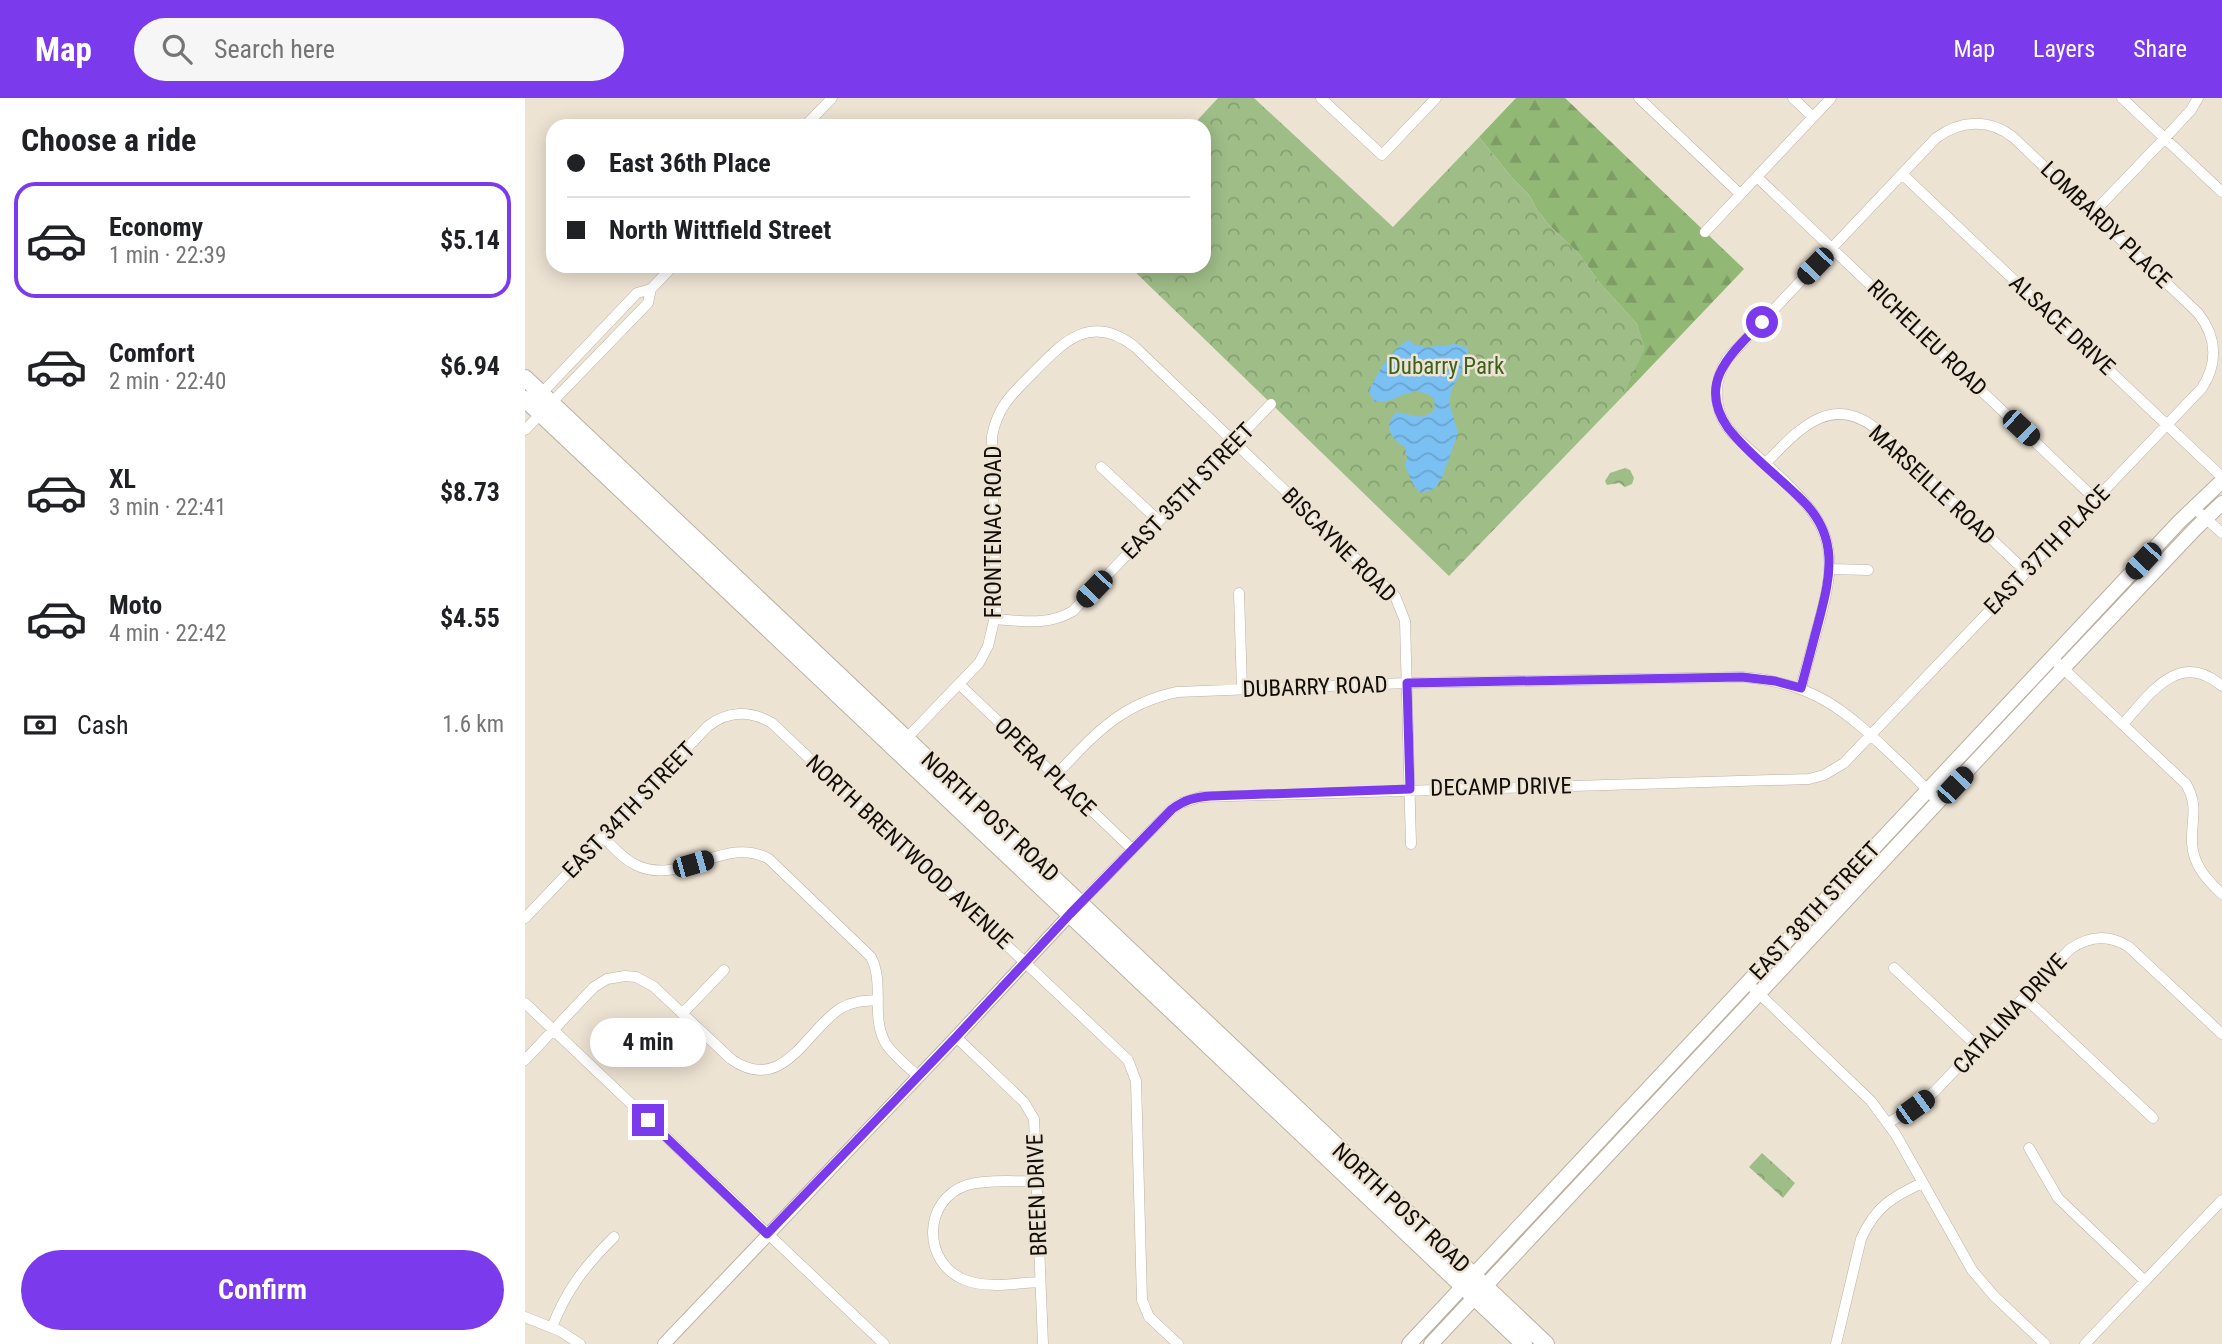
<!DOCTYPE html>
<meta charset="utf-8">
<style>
:root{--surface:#fff;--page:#f6f6f6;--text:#202124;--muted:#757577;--line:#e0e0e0;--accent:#7c3aed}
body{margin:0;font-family:"Roboto Condensed",sans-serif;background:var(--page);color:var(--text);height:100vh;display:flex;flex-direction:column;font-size:26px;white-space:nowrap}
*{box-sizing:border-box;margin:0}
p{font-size:23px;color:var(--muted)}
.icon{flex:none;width:38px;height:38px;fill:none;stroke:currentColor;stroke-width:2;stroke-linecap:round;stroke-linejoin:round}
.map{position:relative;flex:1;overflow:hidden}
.panel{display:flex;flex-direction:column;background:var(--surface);width:525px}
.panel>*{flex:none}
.banner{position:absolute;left:21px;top:21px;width:665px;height:154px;border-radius:21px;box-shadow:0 4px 18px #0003;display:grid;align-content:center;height:154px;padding:0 21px;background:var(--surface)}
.end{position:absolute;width:32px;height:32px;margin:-16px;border:9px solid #7c3aed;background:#fff;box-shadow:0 0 0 4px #fff}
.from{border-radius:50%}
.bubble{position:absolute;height:49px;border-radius:24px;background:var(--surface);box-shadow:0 4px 18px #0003;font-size:23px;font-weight:700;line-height:49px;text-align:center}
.car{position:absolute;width:21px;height:42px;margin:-21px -10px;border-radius:9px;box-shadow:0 0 5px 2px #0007;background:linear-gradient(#222 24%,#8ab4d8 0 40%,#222 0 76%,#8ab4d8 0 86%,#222 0)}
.banner b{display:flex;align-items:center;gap:24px;height:66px;font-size:26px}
.banner b+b{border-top:2px solid var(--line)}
.banner i{width:18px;height:18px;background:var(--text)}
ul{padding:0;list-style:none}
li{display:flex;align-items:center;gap:21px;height:116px;margin:0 14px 10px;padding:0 7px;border:4px solid transparent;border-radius:21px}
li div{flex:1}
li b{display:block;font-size:26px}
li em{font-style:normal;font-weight:700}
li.active{border-color:var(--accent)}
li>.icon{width:63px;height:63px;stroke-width:1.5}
h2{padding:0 21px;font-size:32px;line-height:84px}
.pay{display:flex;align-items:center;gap:18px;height:77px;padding:0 21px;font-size:26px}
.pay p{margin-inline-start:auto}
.primary-button{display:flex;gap:14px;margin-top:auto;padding:14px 21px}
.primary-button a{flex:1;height:80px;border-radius:42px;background:var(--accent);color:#fff;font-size:28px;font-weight:700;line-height:80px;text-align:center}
header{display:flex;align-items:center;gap:42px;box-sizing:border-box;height:98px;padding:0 35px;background:var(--accent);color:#fff}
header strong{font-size:33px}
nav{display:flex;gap:38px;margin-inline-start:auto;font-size:24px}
.search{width:490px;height:63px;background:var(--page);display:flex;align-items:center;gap:18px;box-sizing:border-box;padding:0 24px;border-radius:38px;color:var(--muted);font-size:26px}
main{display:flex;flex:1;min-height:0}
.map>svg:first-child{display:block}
</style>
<header>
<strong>Map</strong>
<div class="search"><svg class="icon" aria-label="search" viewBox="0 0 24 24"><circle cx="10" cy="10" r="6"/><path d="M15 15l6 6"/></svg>Search here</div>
<nav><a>Map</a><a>Layers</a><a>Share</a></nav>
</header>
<main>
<section class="panel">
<h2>Choose a ride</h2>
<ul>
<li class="active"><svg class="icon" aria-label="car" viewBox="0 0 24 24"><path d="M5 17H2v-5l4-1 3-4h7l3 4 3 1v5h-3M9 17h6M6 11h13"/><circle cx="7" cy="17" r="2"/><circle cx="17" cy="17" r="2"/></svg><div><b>Economy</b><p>1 min · 22:39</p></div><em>$5.14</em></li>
<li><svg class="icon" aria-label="car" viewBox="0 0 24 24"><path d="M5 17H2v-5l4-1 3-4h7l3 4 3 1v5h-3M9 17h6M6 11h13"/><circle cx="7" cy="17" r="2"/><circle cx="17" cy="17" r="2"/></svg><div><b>Comfort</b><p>2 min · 22:40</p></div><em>$6.94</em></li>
<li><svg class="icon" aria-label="car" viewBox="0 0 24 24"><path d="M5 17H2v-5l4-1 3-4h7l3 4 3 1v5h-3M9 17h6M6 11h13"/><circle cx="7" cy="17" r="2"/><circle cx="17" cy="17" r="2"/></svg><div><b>XL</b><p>3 min · 22:41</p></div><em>$8.73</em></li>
<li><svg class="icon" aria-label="car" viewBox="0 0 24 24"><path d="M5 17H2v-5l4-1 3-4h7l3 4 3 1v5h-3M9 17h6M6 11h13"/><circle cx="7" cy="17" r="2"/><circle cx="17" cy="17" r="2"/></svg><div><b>Moto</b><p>4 min · 22:42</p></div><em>$4.55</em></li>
</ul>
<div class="pay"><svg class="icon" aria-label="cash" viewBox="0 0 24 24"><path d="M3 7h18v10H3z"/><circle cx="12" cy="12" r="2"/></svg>Cash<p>1.6 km</p></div>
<div class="primary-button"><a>Confirm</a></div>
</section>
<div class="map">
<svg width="1697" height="1246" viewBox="0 0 1697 1246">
<defs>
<pattern id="forest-firs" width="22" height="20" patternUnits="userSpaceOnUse" patternTransform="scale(1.75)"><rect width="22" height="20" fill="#92b876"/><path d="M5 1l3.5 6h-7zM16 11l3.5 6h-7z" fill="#7d9d65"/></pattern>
<pattern id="park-crowns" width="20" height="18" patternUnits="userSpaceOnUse" patternTransform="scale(1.75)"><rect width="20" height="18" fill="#9ebd87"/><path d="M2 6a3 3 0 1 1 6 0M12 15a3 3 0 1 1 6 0" fill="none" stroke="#87a173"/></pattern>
<pattern id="water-waves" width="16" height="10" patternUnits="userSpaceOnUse" patternTransform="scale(1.75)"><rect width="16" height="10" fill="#7bc0f2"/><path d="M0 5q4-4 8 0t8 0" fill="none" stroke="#69a4ce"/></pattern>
</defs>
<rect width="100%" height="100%" fill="#ede3d3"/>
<path fill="url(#forest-firs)" d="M991,0H1040L1219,171L1097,299L1119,250L1112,226L1073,183L1055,157L1023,126L1013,113L1004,97L988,81L954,39Z"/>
<path fill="url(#park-crowns)" d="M693,0H729L868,129L954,39L988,81L1004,97L1013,113L1023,126L1055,157L1073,183L1112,226L1120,250L1097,299L924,478L604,168H679V28H667Z
M1100,370L1105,372L1109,380L1107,386L1100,389L1094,385L1082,387L1080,383L1085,375Z
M1237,1055L1270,1085L1258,1100L1224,1069Z"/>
<path fill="url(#water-waves)" d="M884,242L890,247L902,249L931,246L943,250L941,265L927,291L924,304L933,335L917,380L909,391L896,395L889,388L880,368L882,360L880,349C865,340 857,327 872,314C887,317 900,324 910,310L909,300C884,283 873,306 850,304L844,295C848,280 869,247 884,242Z"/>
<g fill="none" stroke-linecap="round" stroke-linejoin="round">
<g stroke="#bbb1a3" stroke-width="11">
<path id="minor" d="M796,0L857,57L911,0
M1114,0L1215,96
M1268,0L1288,19
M1597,0L1697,94
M280,28L307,0
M1377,76L1697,379
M1232,79L1571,402
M1568,115L1640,40L1666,12L1673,0
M1180,134L1306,0
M14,298L112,195L126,191
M0,332L123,205L126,191L148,168
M1240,366C1273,332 1307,292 1355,334L1501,474
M576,369L634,423
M1669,410L1697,435
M1305,471L1343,472
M714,495L717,591
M470,521C498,523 523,528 548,513L746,306
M1527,560L1661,686C1674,709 1666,721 1667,745C1668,767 1682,782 1697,796
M434,586L607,751
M1598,626C1625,596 1654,551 1697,588
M379,643L454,565L463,548L471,514L467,338C473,308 487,296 508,275C538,244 566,214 610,249L870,498L880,523L886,746
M530,678C569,637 595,606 652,594L882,585L1217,579C1287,584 1319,611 1367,657C1383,672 1399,687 1413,704
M78,739C88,749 98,761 111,767C156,789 200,736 244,761L346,859C360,886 345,919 361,946C369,958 382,968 393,978
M556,804L647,711L656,705L675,699L1284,681L1299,677L1319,665L1677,290C1693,265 1692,239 1673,215L1489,40C1465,20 1435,22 1411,40L1202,261C1187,286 1188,314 1208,336C1233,360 1264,384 1285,411C1315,448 1304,487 1293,528C1287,549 1281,570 1276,590
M0,820L183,628C203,613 225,612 247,625L603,962L611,983L617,1202L624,1219L653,1246
M1369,870L1453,949
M1223,885L1346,1003L1371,1037L1447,1172L1469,1198L1520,1246
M1499,899L1628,1020
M0,905L359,1246
M158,915L199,872
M431,939L499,1004L509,1021L518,1246
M0,962L69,889L82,881L100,878L111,879L128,888L206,961C258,998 281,932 316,910C328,903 340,903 353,902
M1363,1025L1390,1009L1410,993L1545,851C1564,838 1584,836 1604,849L1697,936
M1504,1050L1533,1100L1620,1183
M512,1083C491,1084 461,1081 442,1087C397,1102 397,1165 440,1182C462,1191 491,1185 515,1184
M0,1219L35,1233L55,1246
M27,1229C42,1191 60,1168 89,1139
M1311,1246L1336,1141C1350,1109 1367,1099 1397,1085
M1560,1246L1697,1102"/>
</g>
<g stroke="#bbb1a3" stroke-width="14">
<path id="tertiary" d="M139,1246L431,939L551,810"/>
</g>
<g stroke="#bbb1a3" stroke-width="16">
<path id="secondary" d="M884,1246L1654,424L1697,383
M906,1246L1526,583L1670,431L1697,405"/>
</g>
<g stroke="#bbb1a3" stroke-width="18">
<path id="primary" d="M0,280L1021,1246
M0,301L999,1246"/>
</g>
<use href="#minor" stroke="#fff" stroke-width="10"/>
<use href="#tertiary" stroke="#fff" stroke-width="12"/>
<use href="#secondary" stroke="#fff" stroke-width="14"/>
<use href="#primary" stroke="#fff" stroke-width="16"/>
</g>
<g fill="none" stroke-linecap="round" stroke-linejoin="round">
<path stroke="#7c3aed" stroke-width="9" d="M123,1022L242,1136L431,939L545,816L647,711C659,702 670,699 686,698L885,691L882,585L1217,579L1250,583L1276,590C1282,568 1288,545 1294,522C1306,477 1314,438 1277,402C1253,378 1224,357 1203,330C1171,284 1207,255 1237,224"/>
</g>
<g text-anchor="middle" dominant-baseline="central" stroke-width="5" stroke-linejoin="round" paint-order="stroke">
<g font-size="23" fill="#110d08" stroke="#ede3d3">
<text transform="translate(1581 127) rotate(44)">LOMBARDY PLACE</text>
<text transform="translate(1537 227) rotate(43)">ALSACE DRIVE</text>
<text transform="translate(1402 240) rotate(44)">RICHELIEU ROAD</text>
<text transform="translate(1407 387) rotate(43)">MARSEILLE ROAD</text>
<text transform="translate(663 393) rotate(-46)">EAST 35TH STREET</text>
<text transform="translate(468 434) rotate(-90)">FRONTENAC ROAD</text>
<text transform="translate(814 447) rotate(45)">BISCAYNE ROAD</text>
<text transform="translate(1522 452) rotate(-46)">EAST 37TH PLACE</text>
<text transform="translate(790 589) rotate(-2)">DUBARRY ROAD</text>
<text transform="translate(520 669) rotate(44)">OPERA PLACE</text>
<text transform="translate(976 689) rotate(-1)">DECAMP DRIVE</text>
<text transform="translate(104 712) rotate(-46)">EAST 34TH STREET</text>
<text transform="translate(465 719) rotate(43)">NORTH POST ROAD</text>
<text transform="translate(384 754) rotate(43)">NORTH BRENTWOOD AVENUE</text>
<text transform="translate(1290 813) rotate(-47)">EAST 38TH STREET</text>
<text transform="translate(1485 916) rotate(-47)">CATALINA DRIVE</text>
<text transform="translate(512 1097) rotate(-92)">BREEN DRIVE</text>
<text transform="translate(876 1110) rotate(43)">NORTH POST ROAD</text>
</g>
<g font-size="23" fill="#3d611d" stroke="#ede3d3">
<text x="921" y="268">Dubarry Park</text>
</g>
</g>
</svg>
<i class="end from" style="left:1237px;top:224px"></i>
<i class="end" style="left:123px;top:1022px"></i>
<div class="bubble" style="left:65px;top:920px;width:116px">4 min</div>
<i class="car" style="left:1290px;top:168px;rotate:224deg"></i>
<i class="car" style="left:1496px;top:330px;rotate:133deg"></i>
<i class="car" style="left:1618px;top:463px;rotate:223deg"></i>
<i class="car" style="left:569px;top:491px;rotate:224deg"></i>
<i class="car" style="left:1430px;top:687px;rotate:43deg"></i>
<i class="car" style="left:168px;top:766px;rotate:74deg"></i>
<i class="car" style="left:1390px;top:1009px;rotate:54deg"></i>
<div class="banner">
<b><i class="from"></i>East 36th Place</b>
<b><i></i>North Wittfield Street</b>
</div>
</div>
</main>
